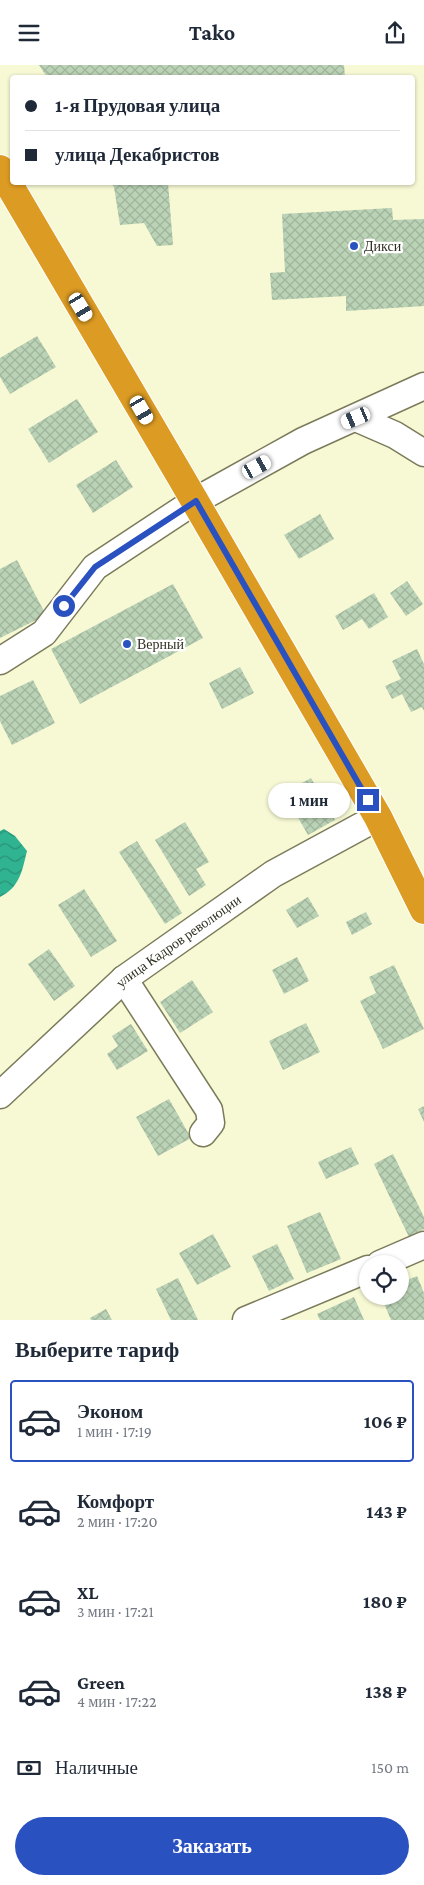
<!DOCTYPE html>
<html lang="ru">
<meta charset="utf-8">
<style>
:root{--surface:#fff;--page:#f6f6f7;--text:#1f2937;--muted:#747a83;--line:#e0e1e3;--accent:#2a51c0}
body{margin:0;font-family:"Crimson Pro",serif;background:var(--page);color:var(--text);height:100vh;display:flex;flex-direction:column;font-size:19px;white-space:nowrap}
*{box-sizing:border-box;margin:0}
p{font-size:16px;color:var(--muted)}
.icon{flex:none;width:28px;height:28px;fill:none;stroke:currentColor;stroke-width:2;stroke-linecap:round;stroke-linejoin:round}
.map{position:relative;height:1255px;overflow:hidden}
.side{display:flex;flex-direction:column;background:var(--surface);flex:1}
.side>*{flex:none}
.hud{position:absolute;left:10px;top:10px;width:405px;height:110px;border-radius:5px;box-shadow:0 1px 4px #0004;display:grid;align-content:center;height:110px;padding:0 15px;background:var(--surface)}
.tools{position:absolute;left:359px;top:1190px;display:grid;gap:10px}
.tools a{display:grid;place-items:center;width:50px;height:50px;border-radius:50%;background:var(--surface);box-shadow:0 1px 4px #0004;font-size:25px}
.end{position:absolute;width:22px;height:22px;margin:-11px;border:6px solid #2a51c0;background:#fff;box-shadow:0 0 0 2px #fff}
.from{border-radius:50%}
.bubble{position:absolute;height:35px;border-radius:18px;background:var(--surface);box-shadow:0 1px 4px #0004;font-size:16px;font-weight:700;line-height:35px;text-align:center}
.car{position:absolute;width:15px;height:30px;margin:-15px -8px;border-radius:6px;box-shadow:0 0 4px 1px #0007;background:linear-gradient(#fff 24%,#345 0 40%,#fff 0 76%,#345 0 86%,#fff 0)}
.hud b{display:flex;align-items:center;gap:18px;height:48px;font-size:19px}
.hud b+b{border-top:1px solid var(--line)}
.hud i{width:12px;height:12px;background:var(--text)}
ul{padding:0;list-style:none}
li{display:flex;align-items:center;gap:15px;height:82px;margin:0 10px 8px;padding:0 5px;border:2px solid transparent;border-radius:5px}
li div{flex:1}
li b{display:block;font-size:19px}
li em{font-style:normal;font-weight:700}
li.current{border-color:var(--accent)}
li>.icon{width:45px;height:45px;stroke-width:1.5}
h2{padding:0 15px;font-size:22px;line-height:60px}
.pay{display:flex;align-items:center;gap:12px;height:55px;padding:0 15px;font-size:19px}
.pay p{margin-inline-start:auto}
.cta{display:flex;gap:10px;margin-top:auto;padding:10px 15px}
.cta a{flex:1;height:58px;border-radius:30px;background:var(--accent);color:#fff;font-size:20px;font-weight:700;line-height:58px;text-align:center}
header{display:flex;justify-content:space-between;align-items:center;height:65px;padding:0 15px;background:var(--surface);font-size:22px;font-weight:700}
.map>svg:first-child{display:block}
</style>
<header><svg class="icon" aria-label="menu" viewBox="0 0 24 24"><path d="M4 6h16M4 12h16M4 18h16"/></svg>Tako<svg class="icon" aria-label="share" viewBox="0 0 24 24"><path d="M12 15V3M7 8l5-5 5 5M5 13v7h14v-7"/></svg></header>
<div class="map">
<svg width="424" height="1255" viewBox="0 0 424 1255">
<defs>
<pattern id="water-waves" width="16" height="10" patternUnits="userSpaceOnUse" patternTransform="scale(1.25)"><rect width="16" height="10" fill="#30b391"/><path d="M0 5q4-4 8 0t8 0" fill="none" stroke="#299276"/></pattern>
<pattern id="building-cross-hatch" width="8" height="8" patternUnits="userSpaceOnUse" patternTransform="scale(1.25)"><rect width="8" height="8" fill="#bad2b5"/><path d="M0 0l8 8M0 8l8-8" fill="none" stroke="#a0b59b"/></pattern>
</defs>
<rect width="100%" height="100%" fill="#f7f8d4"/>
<path fill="url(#water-waves)" d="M4,764L15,771L27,786C22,806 20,822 0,832V766Z"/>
<path fill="url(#building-cross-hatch)" d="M39,0H344L345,12H47Z
M111,118H168L173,180L157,181L144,158L120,160L114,122Z
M392,143L393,155L424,154V241L346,246V231L272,235L270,208L285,207L282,149Z
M37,271L56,302L10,329L0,312V293Z
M77,334L98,367L49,398L28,364Z
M116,395L133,422L93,448L76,420Z
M320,449L334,474L299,494L284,470Z
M17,495L46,550L0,573V504Z
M407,516L423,539L406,551L390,528Z
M173,519L203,573L80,639L51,584Z
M374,528L388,552L369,564L362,554L343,565L335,551Z
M417,584L424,599V646L422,642L411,647L402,629L392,634L385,621L401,614L392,596Z
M240,602L254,628L222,644L209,618Z
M33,615L55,658L12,680L0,656V631Z
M311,713L335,755L308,770L284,728Z
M185,757L209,797L196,804L206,820L189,831L155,775Z
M137,776L182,848L165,859L119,787Z
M84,824L117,876L91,892L58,840Z
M308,832L319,851L297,863L286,845Z
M366,847L372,859L352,870L346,857Z
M49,884L75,921L54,936L28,899Z
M297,892L309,916L284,929L272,905Z
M394,900L424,964L383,984L360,936L376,928L369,912Z
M192,915L213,947L180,968L160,937Z
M306,958L320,987L283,1005L269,976Z
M131,959L148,986L117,1005L107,989L118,981L112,971Z
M169,1034L191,1073L158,1091L136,1052Z
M424,1041V1057L418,1044Z
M351,1082L359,1099L326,1114L318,1097Z
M393,1089L424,1152V1164L409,1172L374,1099Z
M320,1147L341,1194L307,1208L287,1161Z
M213,1169L231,1202L197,1220L179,1188Z
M277,1179L294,1214L269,1226L252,1191Z
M417,1211L424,1228V1255H391L381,1231H400V1218Z
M178,1213L198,1255H171L156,1224Z
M354,1232L364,1255H320L317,1249Z
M106,1244L112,1255H91L90,1253Z"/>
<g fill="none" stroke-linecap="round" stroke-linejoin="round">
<g stroke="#7b7b5b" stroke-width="29">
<g id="minor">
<path d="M356,353L395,370L424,388"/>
<path d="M0,596L44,568L95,502L195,436L303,376L424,321"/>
<path d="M124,914L209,1045L211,1058L203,1068"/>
<path id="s1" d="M0,1030L124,914L273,809L378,752"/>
<path d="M380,1199L424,1180"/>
<path d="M246,1255L368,1204"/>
</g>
</g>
<g stroke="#fff" stroke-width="30">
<path id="highway" d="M0,104L182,414L378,752L424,845"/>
</g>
<use href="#minor" stroke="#fff" stroke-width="26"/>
<use href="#highway" stroke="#dc9b23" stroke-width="28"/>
</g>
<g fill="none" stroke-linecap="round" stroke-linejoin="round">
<path stroke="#2a51c0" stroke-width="6" d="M64,541L95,502L196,436L368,735"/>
</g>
<g fill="#2a51c0" stroke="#fff" stroke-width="2">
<circle cx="354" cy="181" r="5"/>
<circle cx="127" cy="579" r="5"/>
</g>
<g text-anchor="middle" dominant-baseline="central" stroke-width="4.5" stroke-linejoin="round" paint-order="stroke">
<g font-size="14" fill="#303022" stroke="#fff" text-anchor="start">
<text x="364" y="181">Дикси</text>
<text x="137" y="579">Верный</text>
</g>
<g font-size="14" fill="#303022" stroke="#fff">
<text stroke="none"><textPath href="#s1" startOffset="236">улица Кадров революции</textPath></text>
</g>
</g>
</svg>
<div class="tools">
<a><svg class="icon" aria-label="locate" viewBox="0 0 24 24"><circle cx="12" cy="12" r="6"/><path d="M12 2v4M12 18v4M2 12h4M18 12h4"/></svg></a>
</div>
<i class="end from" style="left:64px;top:541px"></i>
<i class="end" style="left:368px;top:735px"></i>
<div class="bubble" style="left:268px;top:718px;width:82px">1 мин</div>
<i class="car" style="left:81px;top:242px;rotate:149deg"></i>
<i class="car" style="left:142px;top:345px;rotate:150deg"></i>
<i class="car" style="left:356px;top:353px;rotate:247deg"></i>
<i class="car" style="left:257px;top:402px;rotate:61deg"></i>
<div class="hud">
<b><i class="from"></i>1-я Прудовая улица</b>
<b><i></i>улица Декабристов</b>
</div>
</div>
<section class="side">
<h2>Выберите тариф</h2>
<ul>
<li class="current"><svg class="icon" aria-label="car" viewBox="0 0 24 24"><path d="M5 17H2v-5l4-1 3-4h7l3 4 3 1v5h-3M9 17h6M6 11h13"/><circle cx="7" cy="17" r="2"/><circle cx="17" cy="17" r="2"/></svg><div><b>Эконом</b><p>1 мин · 17:19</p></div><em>106 ₽</em></li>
<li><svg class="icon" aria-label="car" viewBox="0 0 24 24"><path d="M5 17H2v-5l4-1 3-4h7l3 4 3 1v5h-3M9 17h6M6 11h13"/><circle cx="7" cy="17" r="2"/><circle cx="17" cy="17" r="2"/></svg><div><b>Комфорт</b><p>2 мин · 17:20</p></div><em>143 ₽</em></li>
<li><svg class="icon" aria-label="car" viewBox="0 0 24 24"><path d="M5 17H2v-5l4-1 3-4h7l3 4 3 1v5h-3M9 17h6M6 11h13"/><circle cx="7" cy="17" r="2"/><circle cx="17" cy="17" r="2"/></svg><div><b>XL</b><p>3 мин · 17:21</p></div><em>180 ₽</em></li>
<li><svg class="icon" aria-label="car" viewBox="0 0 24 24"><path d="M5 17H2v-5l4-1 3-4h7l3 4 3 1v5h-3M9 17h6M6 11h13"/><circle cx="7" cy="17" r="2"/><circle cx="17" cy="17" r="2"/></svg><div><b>Green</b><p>4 мин · 17:22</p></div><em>138 ₽</em></li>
</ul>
<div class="pay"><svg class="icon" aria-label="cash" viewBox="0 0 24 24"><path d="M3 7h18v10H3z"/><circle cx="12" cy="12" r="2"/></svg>Наличные<p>150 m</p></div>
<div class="cta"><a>Заказать</a></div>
</section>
